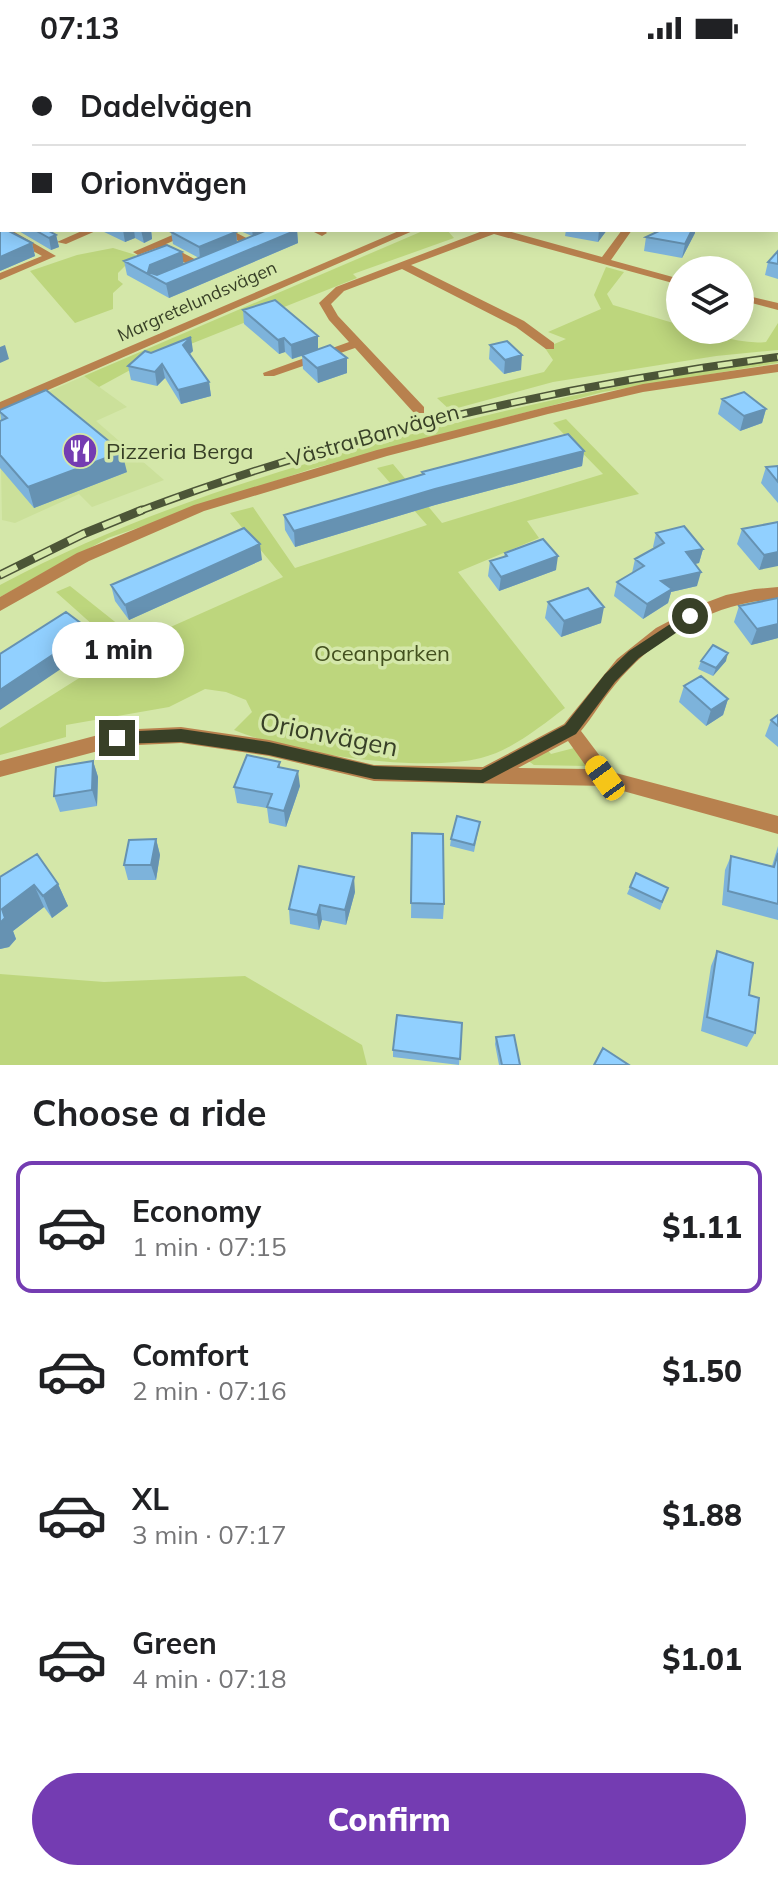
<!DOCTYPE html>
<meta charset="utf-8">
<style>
:root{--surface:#fff;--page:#f6f6f6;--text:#202124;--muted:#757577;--line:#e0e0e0;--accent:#743cb2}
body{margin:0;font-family:Mulish,sans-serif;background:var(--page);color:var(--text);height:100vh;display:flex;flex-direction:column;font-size:30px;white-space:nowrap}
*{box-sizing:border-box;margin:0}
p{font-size:26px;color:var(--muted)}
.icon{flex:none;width:44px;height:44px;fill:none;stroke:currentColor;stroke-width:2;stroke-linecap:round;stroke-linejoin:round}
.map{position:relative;height:1009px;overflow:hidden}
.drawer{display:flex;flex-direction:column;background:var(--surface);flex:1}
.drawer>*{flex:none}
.banner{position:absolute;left:0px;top:0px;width:778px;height:176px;box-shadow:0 4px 20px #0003;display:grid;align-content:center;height:176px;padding:0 32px;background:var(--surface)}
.tools{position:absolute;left:666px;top:200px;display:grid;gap:16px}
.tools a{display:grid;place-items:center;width:88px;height:88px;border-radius:50%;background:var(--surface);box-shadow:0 4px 20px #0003;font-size:40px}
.end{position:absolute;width:36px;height:36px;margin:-18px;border:10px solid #384027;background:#fff;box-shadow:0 0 0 4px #fff}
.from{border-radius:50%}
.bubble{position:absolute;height:56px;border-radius:28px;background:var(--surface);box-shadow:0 4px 20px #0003;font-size:26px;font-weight:800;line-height:56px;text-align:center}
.car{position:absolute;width:24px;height:48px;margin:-24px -12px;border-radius:10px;box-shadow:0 0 6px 2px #0007;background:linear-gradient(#f5c518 24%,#345 0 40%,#f5c518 0 76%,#345 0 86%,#f5c518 0)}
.banner b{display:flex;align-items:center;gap:28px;height:76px;font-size:30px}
.banner b+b{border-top:2px solid var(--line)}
.banner i{width:20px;height:20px;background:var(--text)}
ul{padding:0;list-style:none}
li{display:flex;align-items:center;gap:24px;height:132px;margin:0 16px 12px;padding:0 16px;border:4px solid transparent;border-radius:16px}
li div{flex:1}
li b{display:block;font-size:30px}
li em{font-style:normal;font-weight:800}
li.active{border-color:var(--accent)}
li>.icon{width:72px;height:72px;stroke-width:1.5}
h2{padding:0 32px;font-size:36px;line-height:96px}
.button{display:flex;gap:16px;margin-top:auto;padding:16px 32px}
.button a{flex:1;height:92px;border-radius:48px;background:var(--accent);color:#fff;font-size:32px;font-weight:800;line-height:92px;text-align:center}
.status{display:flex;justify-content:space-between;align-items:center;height:56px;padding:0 40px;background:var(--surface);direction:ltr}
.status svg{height:22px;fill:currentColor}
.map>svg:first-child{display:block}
</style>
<div class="status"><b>07:13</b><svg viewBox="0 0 49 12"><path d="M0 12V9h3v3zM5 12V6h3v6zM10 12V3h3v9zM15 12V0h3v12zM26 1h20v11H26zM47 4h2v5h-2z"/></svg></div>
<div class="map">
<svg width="778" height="1009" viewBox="0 0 778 1009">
<rect width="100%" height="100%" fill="#d4e7a9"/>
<path fill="#cbe09a" d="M84,320L127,351L96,365L164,424L92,451L79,438L15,467L2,464L0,357Z"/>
<path fill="#bdd67d" d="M425,174H447L454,182L353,218L357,222L143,307L99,331L84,320Z
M113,192L136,199L118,217V224L123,228L113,237V253L75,267L30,215L77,199Z
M606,211L624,216L607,238L613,249L680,269V274C710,274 736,289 766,286L778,267V294L716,300L553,326L450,354L437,342L544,316L553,304L545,292L566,283L548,276L601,253L594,239Z
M778,303V307L603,336L311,413L108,482L0,541V529C114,468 233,428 357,393C496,354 635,324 778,303Z
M566,363L639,438L527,465L539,482L458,516L565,652C541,670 511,695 481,702C420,717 292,698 234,674L252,656L246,644L226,636L205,633L169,651L66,669V681L0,699V672L122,595L56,536L70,530L139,585L283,521L230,457L253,451L295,512L427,469L377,412L393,408L442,467L603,418L553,367Z
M544,690L551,698L574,692L587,710L534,709L527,704Z
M0,918L104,926L245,920L362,989L367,1009H0Z"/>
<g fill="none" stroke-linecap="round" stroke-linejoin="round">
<path fill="#b8814e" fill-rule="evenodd" d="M411,0H419L420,2H412Z
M698,0H707L696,2Z
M776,107H778V113H776Z
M2,171V174H11L56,200L0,224V217L42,200L0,177Z
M84,174H98L66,188L57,186Z
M184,174H198L166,188L204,208V212L187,216L186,214L191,210L157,192L138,199L133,196Z
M218,174H231L258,188L248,194H240L239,192L244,188Z
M310,174H324L327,177L322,180Z
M401,174H415L0,355V346Z
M485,174H504L602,201L622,174H632L611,204L680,223V229L494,178L411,209L524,265L554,287V293H546L516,271L402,213L344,235L331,248L338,260L424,351V357H414L355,292L274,320H264L263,317L349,286L329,264L319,247L336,231Z
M740,238L778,247V254L740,244Z
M778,308V316L643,336L548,358L387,400L204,455L89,505L0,555V541L77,497L194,449L377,394L546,351L643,328Z
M778,531V543C715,546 654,580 614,630C602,644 593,661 581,675L612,716L778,760V778L605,730L374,725L269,700L181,687L117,690L0,721V705L117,674L181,671L269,684L374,709L483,711L564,668L617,603L656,572L702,548L726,539L755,533ZM568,685L588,713L518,712Z"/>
<g stroke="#4c5537" stroke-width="8">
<path id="rail-far1" d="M137,456C342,378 561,330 778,301"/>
</g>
<g stroke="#4c5537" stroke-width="9">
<path id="rail" d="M0,519L83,478L142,454"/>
</g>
<use href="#rail-far1" stroke="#d4e7a9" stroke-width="5" stroke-dasharray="15" stroke-linecap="butt"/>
<use href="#rail" stroke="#d4e7a9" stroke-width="6" stroke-dasharray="19" stroke-linecap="butt"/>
</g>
<path fill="#7db3db" d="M571,0H641L638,2H575Z
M776,33L778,34V71L776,68Z
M2,84V169L0,168V170L32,187L35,200L0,215V85Z
M17,174H47L56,179L59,191L51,194Z
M100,174H151L152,183L144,187L135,182L125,186Z
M238,174H297L298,187L169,242L127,219L124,205L184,208L199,202L173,188L171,176H236L237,186L252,180Z
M564,174H607L598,186L565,180L566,174Z
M695,177L682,202L644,195L646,181Z
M778,195V223L765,219L768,206Z
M243,254L318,293L347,302V317L318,327L303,313L302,300L292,303L285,296L279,298L244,268Z
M490,289L521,314L504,318L489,303Z
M193,295L190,298L209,326L211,340L181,348L165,322L157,330L131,324L128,310L151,297Z
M722,343L766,353L762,367L740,375L718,358Z
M0,354L127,416L34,452L0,412V365L1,364Z
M584,395L582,410L435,449L295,491L285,474L284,459L422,419V416Z
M778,410V447L761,427L766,411Z
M778,466L759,514L737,488L742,473Z
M656,477L703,493L699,507L695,508L697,530L671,536L668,547L643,563L614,540L617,526L632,517L635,503L654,492L653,491Z
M505,497L556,514L499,535L488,520L490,505L504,501Z
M262,504L129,564L115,545L111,529Z
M778,542V582L751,589L734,566L739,550Z
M548,546L601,567L561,581L545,562Z
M701,605H726L713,620L698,613Z
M684,630L728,643L723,659L706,670L679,646Z
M778,659V691L765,680L771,664Z
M93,705L98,721L97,750L60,756L54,740Z
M280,706V711L300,730L286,771L269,767L267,752L237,747L234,731Z
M480,766L474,796L450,790L451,783Z
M412,777L444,848L443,863L411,862Z
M156,783L160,799L156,824H128L124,809Z
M778,790V864L722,849L725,814L731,800L772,810Z
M0,821L58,828L68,850L52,862L44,851L13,875L16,883L9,891L0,893Z
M630,831L668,832L660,854L627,838Z
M355,836L346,869L322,864L319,874L290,868L289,853Z
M717,895L749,939L755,977L747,991L701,975L711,910Z
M462,967L459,1009L393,1001V994Z
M496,981L520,1009H499L495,988Z"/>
<path fill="#6692b2" d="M241,0H259V2H241Z
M280,0H308V2H280Z
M0,24H2V35H0Z
M123,174H134L135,182L125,186Z
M141,174H151L152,183L144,187Z
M252,174H269L253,181Z
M297,174L298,187L169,242L166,228Z
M599,174H607L598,186Z
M692,174H695V177L682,202L685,188Z
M236,176L237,188L200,203L199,191Z
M56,179L59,191L51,194L49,182Z
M32,187L35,200L0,215V201Z
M182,196L184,210L155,222L148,216L150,209Z
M318,280V294L292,303L291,289Z
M191,281L193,295L185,302L183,289Z
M284,282L285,296L279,298L278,284Z
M5,289L9,303L0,307V291Z
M522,299L521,314L504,318L505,304Z
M347,302V317L318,327L317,312Z
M162,308L165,322L157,330L155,316Z
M209,326L211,340L181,348L178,334Z
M766,353L762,367L740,375L744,360Z
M584,395L582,410L435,449L295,491L294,475L435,433Z
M122,396L127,416L34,452L28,431Z
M260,488L262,504L129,564L125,549Z
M703,493L699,507L682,511L686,496Z
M778,496V510L759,514L764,499Z
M558,500L556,514L499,535L501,521Z
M701,516L697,530L671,536L668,547L643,563L647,548L661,525Z
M604,551L601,567L561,581L564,565Z
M778,568V582L751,589L757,573Z
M90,574L95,590L0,654V634Z
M728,597L726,605L713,620L716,612Z
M728,643L723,659L706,670L711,654Z
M93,705L98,721L97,750L92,734Z
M298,715L300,730L286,771L284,755Z
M156,783L160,799L156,824L151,809Z
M354,821L355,836L346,869L345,854Z
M58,828L68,850L52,862L43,840Z
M34,829L44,851L13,875L16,883L9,891L0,893V867L2,853Z
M320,849L322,864L319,874L317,859Z"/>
<path fill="#91d0ff" stroke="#6692b2" stroke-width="2" d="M2,0H198L199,2H2V24H0V7H2Z
M261,0H282L283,2H263Z
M585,0H637L638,2H589Z
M776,33L778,34V59L776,56Z
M2,84V102L0,101V85Z
M2,104V158L0,157V110H2Z
M0,170L2,171V174H7L32,187L0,201Z
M35,174H47L56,179L49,182Z
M176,174H233L236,176L199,191L171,176Z
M267,174H297L166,228L124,205L167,189L182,196L150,209L148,216L157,219Z
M661,174H692L685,188L646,181Z
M778,195V208L768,206Z
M275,244L318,280L291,289L284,282L278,284L243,254Z
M191,281L183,289L209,326L178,334L162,308L155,316L128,310L145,295L151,297Z
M507,285L522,299L505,304L490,289Z
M330,289L347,302L317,312L302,299Z
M46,334L122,396L28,431L0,399V365L7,362L0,356V354Z
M744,336L766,353L744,360L722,343Z
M568,378L584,395L435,433L294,475L284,459L424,418L422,416Z
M778,410V426L766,411Z
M778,466V496L764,499L742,473Z
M684,470L703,493L686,496L701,516L661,525L672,533L647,548L617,526L644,510L635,503L664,487L656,477Z
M244,472L260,488L125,549L111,529Z
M543,483L558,500L501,521L490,505L507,500L505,497Z
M588,532L604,551L564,565L548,546Z
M778,542V568L757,573L739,550Z
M66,556L90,574L0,634V598Z
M713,589L728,597L716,612L701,605Z
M701,620L728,643L711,654L684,630Z
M778,659V670L771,664Z
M247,699L280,706L278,711L298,715L284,755L267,751L272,738L234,731Z
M93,705L92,734L54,740L56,711Z
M457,760L480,766L474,789L451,783Z
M412,777L443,778L444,848L411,847Z
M156,783L151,809H124L129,784Z
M778,797V848L728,835L731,800L774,811Z
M37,798L58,828L43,840L34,829L2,853L5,862L0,867V821Z
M299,810L354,821L345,854L320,849L317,859L289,853Z
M636,817L668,832L662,846L630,831Z
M717,895L753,907L749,939L759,942L755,977L707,961Z
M397,959L462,967L460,1003L393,994Z
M514,979L520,1009H502L496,981Z
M603,992L629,1009H594Z"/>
<path fill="#384027" d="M690,555L695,557V564L639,602L615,626L576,678L483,727L374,723L269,699L181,686L117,688L109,682L117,676L181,673L269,686L374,710L481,714L565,669L605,618L629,595Z"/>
<defs>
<g id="restaurant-disc" transform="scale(1.8)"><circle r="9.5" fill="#743cb2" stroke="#d4e7a9"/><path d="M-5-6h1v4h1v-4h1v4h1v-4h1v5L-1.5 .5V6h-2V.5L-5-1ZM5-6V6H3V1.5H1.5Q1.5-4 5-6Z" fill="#fff"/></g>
</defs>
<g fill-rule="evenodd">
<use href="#restaurant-disc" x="80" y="395"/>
</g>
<g text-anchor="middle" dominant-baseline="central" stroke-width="7" stroke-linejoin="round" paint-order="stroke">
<g font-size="18" fill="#384027" stroke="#d4e7a9">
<text transform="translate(197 245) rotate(-24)">Margretelundsvägen</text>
</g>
<g font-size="22" fill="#384027" stroke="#d4e7a9">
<text transform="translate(373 379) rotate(-16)">Västra Banvägen</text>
</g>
<g font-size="22" fill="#384027" stroke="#d4e7a9" text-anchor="start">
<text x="106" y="395">Pizzeria Berga</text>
</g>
<g font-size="22" fill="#43501f" stroke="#d4e7a9">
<text x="382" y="597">Oceanparken</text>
</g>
<g font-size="26" fill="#384027" stroke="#d4e7a9">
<text transform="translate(329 678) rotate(11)">Orionvägen</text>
</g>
</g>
</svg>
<div class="tools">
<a><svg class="icon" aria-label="layers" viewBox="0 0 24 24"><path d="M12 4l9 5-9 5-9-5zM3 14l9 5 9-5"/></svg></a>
</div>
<i class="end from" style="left:690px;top:560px"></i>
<i class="end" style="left:117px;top:682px"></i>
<div class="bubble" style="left:52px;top:566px;width:132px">1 min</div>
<i class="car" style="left:605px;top:722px;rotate:324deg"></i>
<div class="banner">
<b><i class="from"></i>Dadelvägen</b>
<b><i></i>Orionvägen</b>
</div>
</div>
<section class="drawer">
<h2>Choose a ride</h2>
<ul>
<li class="active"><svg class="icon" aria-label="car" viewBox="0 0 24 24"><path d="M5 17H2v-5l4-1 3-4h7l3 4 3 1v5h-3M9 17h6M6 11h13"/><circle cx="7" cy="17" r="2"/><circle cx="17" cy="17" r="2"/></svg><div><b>Economy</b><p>1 min · 07:15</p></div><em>$1.11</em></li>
<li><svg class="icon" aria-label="car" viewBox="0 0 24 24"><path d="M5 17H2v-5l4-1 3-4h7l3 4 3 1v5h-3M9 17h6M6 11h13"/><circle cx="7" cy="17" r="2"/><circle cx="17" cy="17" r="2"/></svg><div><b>Comfort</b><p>2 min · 07:16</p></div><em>$1.50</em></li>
<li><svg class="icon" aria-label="car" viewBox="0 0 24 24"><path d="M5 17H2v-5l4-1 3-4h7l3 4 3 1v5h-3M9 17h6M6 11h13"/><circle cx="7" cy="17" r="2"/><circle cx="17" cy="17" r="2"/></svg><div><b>XL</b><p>3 min · 07:17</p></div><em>$1.88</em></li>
<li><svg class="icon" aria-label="car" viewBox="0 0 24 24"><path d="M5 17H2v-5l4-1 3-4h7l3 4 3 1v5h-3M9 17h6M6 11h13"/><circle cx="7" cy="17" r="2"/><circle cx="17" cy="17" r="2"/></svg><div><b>Green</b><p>4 min · 07:18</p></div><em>$1.01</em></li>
</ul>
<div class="button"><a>Confirm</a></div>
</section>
